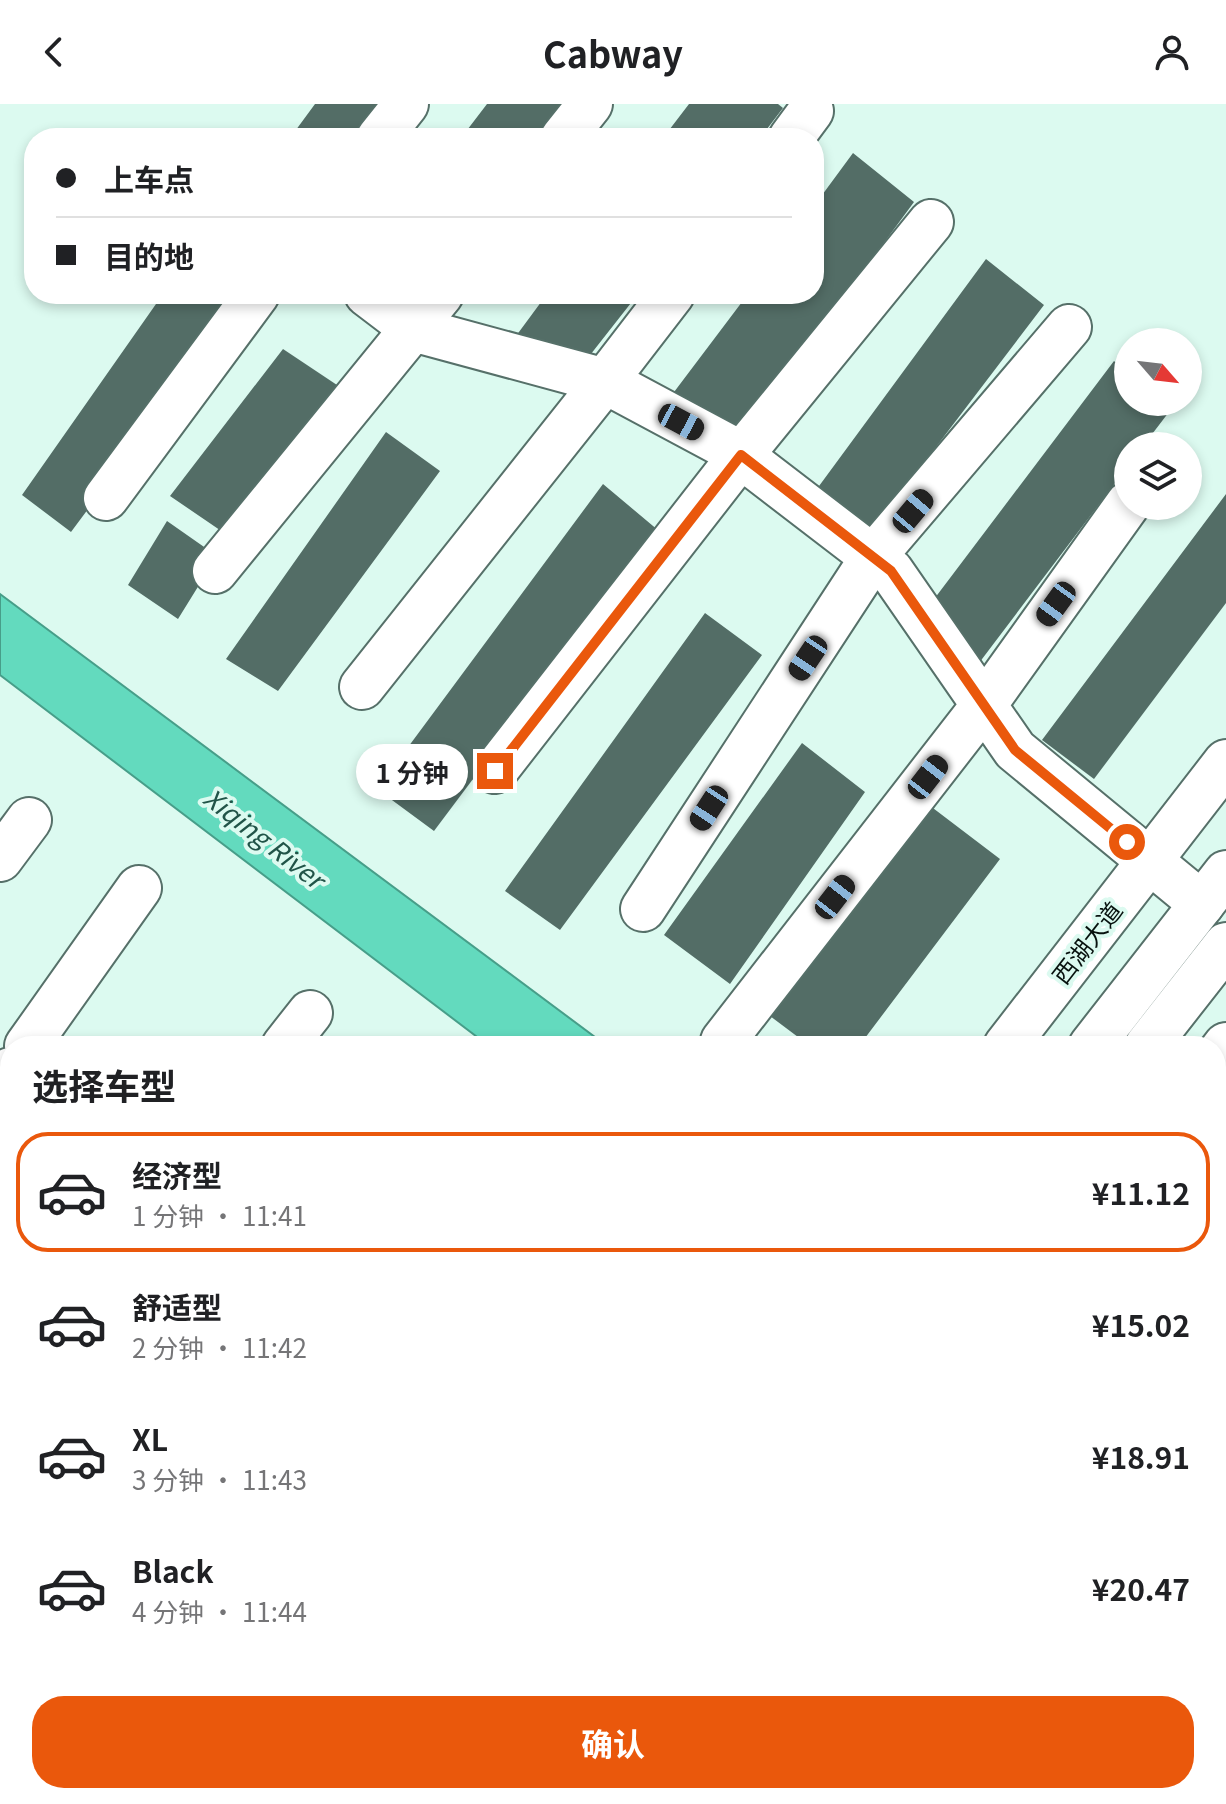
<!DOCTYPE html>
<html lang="zh">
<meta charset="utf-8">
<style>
:root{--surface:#fff;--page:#f6f6f6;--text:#202124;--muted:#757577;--line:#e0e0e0;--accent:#ea580c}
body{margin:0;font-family:Georgia,"Noto Sans SC",serif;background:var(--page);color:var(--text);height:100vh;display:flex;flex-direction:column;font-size:30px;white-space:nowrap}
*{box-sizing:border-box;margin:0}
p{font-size:26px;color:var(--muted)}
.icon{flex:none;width:44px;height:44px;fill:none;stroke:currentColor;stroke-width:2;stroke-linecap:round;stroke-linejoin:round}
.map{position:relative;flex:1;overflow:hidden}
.sheet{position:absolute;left:0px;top:932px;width:1226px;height:768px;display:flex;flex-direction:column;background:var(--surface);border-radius:32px 32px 0 0;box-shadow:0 4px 12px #0003}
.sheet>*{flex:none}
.top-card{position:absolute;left:24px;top:24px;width:800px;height:176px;border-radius:32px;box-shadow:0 4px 12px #0003;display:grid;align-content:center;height:176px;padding:0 32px;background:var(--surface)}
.needle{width:52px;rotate:118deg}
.tools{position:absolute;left:1114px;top:224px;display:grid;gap:16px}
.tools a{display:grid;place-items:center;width:88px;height:88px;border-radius:50%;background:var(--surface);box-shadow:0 4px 12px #0003;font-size:40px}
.end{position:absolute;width:36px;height:36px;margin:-18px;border:10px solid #ea580c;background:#fff;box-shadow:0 0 0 4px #fff}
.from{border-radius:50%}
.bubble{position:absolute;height:56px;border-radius:28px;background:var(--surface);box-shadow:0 4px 12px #0003;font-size:26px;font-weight:700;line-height:56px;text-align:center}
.car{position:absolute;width:24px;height:48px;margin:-24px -12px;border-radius:10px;box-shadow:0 0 6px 2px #0007;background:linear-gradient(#222 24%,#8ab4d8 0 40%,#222 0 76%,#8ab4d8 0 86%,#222 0)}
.top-card b{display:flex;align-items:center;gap:28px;height:76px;font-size:30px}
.top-card b+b{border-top:2px solid var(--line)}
.top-card i{width:20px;height:20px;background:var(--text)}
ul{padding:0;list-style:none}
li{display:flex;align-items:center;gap:24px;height:120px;margin:0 16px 12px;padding:0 16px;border:4px solid transparent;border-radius:32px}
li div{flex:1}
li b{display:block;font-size:30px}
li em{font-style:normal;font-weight:700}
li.current{border-color:var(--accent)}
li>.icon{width:72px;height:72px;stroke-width:1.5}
h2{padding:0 32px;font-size:36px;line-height:96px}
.cta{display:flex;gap:16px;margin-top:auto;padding:16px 32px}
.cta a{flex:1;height:92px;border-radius:32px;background:var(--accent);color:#fff;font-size:32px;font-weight:700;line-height:92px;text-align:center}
header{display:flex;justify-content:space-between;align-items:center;height:104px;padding:0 32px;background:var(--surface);font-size:36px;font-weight:700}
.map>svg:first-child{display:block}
</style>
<header><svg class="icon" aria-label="back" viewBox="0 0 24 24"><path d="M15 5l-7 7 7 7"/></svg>Cabway<svg class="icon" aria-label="person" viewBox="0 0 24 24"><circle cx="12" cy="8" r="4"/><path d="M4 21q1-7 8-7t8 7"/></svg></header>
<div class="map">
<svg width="1226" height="1700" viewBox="0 0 1226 1700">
<rect width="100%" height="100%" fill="#dcfaf0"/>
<path fill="#63dabe" stroke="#479e89" stroke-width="2" d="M0,490L607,942H489L0,571Z
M1216,1413L1226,1421V1659L1216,1672Z
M1144,1690H1203L1195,1700H1139Z"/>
<path fill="#536d66" d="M315,0H398L373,34H290Z
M487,0H571L545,34H461Z
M689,0H778L783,4L760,34H663Z
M853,49L914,98L732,345L665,300L748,190H814V102Z
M986,155L1044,201L853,452L797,412Z
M163,190H248L71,428L22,391Z
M547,190H638L576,269L516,232Z
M283,245L343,285L233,435L170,392Z
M1114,257L1128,269V298H1165L1172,304L1143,342H1128V362L976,563L913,523Z
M386,328L440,367L278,587L226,555Z
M603,380L659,427L434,727L377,685Z
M1226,390V499L1094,675L1042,636Z
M167,417L217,452L178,515L128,481Z
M705,509L762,551L560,826L505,787Z
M802,639L865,688L730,880L664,831Z
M925,698L1000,755L859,942H810L766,909Z
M1216,1240L1226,1247L1225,1320L1216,1313Z
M823,1690H992L984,1700H815Z"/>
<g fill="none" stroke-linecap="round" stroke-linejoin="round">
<g stroke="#567069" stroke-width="48">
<path id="minor" d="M379,34L406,0
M563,34L590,0
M791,34L811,7
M367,190L413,225L605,277L732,345L891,467L1015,646L1202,800
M106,394L257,190
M215,467L441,190
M362,583L605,277L672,190
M495,667L741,351L931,118
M0,755L29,716
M643,805L873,453L1069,223
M723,937L984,601L1128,400
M27,942L139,784
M284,942L310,909
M1006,942L1226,658
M1216,954L1226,941
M0,973L7,971L10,966
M0,1137L10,1145
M0,1298L10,1286
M0,1575L10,1562
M0,1612L10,1619
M107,1700L115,1690
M419,1700L427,1690
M640,1700L648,1690"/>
</g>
<g stroke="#567069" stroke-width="48">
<path id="major" d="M1091,942L1226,769
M1147,942L1226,841
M497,1700L505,1690
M561,1700L568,1690"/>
</g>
<use href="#minor" stroke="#fff" stroke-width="44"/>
<use href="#major" stroke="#fff" stroke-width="44"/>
</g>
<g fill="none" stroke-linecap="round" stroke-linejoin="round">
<path stroke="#ea580c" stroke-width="10" d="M495,667L741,351L891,467L1015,646L1127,738"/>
</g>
<g text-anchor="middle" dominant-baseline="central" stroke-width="8" stroke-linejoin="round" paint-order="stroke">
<g font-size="24" fill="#07110e" stroke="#dcfaf0">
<text transform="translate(1086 838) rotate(-52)">西湖大道</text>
</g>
<g font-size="26" font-style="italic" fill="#215448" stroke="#dcfaf0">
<text transform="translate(265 733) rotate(38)">Xiqing River</text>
</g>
</g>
</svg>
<div class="tools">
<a><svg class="needle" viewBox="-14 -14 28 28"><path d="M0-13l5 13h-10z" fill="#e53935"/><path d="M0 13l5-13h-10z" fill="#757577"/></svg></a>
<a><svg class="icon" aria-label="layers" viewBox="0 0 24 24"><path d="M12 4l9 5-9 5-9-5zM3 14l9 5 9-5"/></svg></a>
</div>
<i class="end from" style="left:1127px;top:738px"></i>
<i class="end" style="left:495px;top:667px"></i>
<div class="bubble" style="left:356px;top:640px;width:112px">1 分钟</div>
<i class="car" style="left:681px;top:318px;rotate:118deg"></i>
<i class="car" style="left:913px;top:407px;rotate:40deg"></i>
<i class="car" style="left:1056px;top:500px;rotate:216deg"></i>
<i class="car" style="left:808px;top:554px;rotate:214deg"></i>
<i class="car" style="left:928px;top:673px;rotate:38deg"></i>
<i class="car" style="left:709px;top:704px;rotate:213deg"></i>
<i class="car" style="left:835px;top:793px;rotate:38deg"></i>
<div class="top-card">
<b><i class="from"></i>上车点</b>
<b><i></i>目的地</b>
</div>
<section class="sheet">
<h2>选择车型</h2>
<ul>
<li class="current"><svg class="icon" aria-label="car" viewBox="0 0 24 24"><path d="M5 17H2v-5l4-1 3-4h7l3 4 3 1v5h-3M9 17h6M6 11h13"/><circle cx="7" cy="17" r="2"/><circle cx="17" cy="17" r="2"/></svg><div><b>经济型</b><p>1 分钟 · 11:41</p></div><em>¥11.12</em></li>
<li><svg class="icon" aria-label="car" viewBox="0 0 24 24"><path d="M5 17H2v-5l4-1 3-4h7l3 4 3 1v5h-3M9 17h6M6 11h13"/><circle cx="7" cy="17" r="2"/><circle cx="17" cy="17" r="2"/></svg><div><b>舒适型</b><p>2 分钟 · 11:42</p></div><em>¥15.02</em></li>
<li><svg class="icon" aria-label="car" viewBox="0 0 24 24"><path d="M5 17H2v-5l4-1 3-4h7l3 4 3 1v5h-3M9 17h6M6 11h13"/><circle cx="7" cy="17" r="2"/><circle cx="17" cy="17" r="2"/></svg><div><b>XL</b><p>3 分钟 · 11:43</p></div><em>¥18.91</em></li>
<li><svg class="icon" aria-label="car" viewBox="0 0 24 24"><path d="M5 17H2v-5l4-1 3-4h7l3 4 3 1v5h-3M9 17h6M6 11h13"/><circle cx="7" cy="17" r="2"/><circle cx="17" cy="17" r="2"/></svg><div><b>Black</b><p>4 分钟 · 11:44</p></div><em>¥20.47</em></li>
</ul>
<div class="cta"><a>确认</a></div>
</section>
</div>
